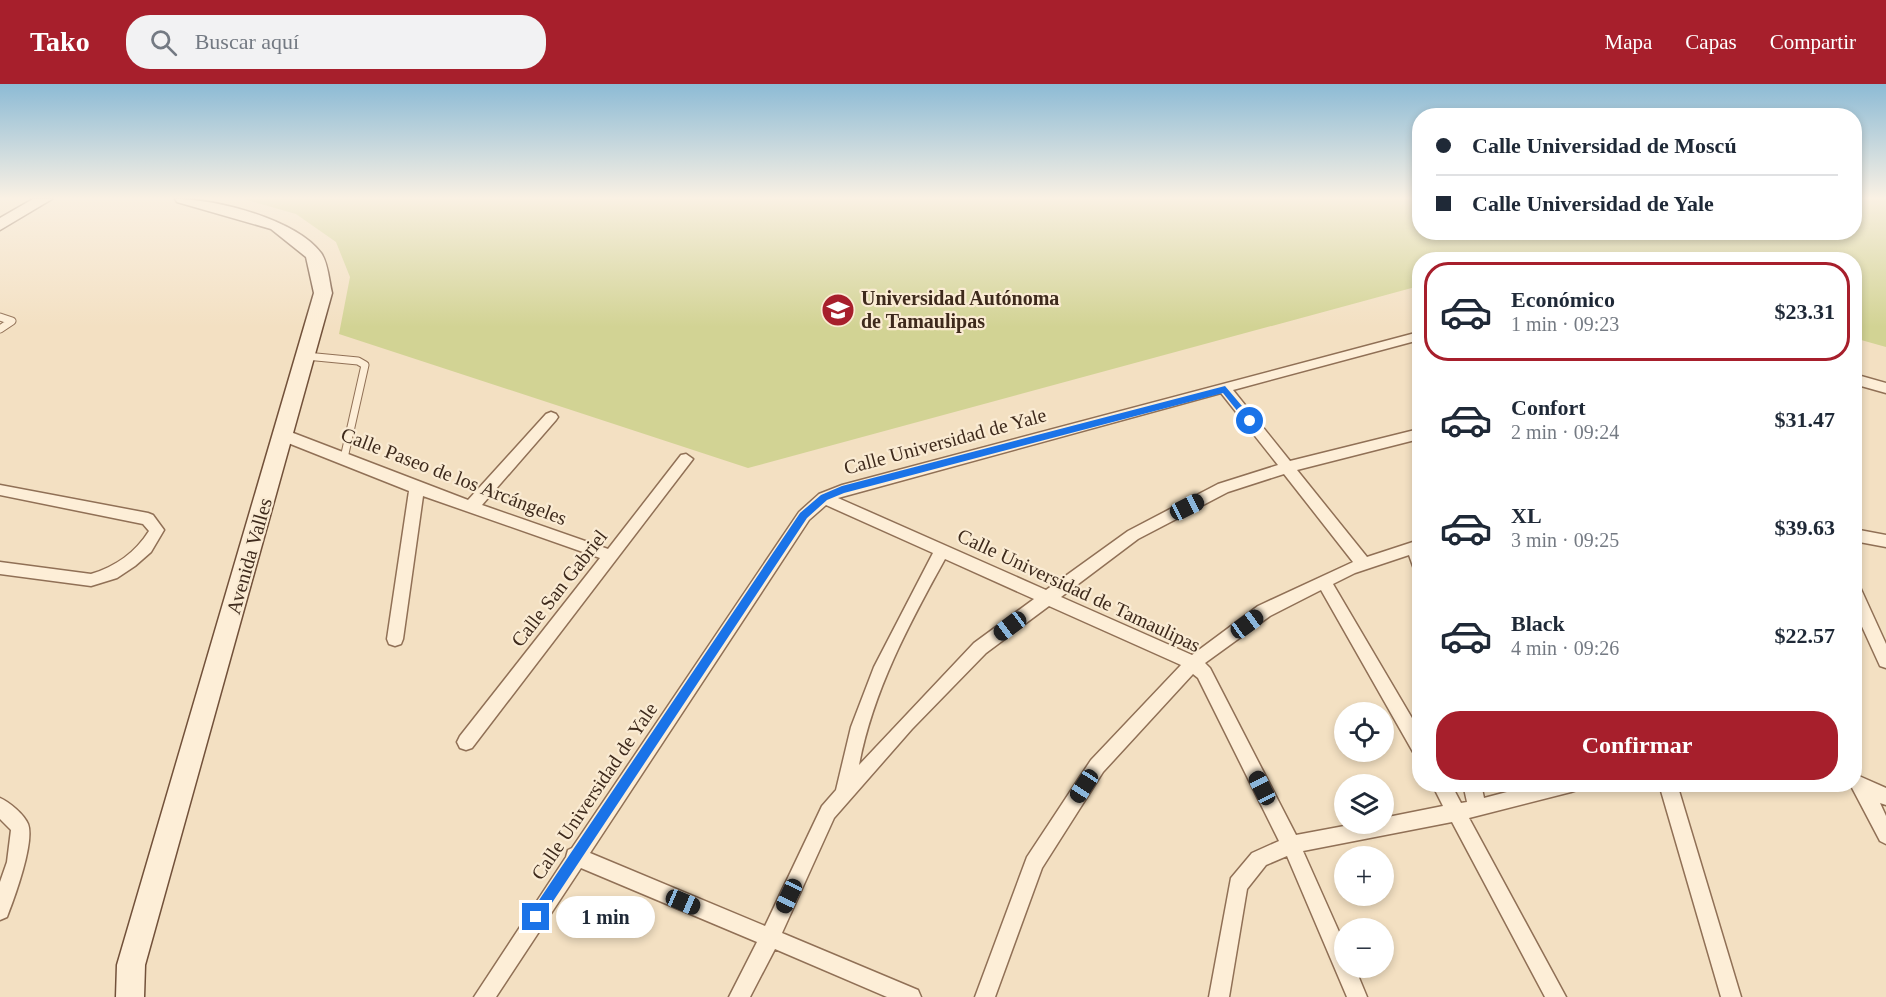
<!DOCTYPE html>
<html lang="es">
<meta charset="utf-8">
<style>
:root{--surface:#fff;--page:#f2f2f3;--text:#1f2937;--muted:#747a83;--line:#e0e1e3;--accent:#a71f2c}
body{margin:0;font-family:"Times New Roman",serif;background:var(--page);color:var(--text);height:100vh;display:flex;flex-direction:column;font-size:22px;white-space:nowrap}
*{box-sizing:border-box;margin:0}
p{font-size:20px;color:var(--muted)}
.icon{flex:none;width:33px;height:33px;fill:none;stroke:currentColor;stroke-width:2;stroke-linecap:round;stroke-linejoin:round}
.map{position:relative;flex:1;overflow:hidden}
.side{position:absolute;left:1412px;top:168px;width:450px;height:540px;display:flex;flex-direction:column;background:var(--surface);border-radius:24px;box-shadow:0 3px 9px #0003}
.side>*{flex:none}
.guide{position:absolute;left:1412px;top:24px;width:450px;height:132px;border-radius:24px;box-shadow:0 3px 9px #0003;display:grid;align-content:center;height:132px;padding:0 24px;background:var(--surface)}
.tools{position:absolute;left:1334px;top:618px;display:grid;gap:12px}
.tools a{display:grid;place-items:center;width:60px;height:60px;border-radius:50%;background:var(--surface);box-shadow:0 3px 9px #0003;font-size:30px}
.end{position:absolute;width:27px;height:27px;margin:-14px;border:8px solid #1a73e8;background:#fff;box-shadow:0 0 0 3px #fff}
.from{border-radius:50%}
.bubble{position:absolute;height:42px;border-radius:21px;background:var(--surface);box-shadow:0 3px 9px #0003;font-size:20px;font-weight:700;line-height:42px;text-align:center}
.car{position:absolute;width:18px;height:36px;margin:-18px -9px;border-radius:8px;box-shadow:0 0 4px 2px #0007;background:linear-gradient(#222 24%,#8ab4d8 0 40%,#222 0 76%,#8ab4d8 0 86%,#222 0)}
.guide b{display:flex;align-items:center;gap:21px;height:57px;font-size:22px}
.guide b+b{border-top:2px solid var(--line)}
.guide i{width:15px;height:15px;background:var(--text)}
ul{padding:10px 0 0;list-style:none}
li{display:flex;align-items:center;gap:18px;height:99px;margin:0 12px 9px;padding:0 12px;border:3px solid transparent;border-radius:24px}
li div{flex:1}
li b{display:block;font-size:22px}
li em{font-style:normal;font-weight:700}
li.active{border-color:var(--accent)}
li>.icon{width:54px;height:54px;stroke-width:1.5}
.action{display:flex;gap:12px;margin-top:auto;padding:12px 24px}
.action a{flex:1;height:69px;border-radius:24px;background:var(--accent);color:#fff;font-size:24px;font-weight:700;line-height:69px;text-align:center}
header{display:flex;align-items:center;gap:36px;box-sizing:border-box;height:84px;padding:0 30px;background:var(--accent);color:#fff}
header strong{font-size:28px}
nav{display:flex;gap:33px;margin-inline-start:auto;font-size:21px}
.search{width:420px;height:54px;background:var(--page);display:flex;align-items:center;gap:15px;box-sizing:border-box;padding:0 21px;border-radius:24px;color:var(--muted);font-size:22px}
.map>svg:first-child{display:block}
</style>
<header>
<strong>Tako</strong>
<div class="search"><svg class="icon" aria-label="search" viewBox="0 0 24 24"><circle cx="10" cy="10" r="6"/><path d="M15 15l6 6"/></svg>Buscar aquí</div>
<nav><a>Mapa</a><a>Capas</a><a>Compartir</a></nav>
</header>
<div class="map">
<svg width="1886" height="913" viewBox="0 0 1886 913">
<rect width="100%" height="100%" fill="#f3e0c2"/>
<path fill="#d2d394" d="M244,115H1419V148H1854V115H1886V263L1854,254V176H1569L1544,169L1519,175L1419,176V202L748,384L339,250L350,193L336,158L296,130Z"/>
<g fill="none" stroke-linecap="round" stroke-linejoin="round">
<g stroke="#907056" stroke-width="9">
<path id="lane" d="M0,233L12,237L0,245
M306,272L358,277L365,281L344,374"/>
</g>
<g stroke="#907056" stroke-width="3">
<path id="street" d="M1419,248V256L1233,306L1290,377L1419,345V355L1297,386L1367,473L1419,456V487L1414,485L1409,471L1355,489L1333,500L1419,646V670L1413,668L1321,506L1270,532L1205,579L1210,584L1296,751L1355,740H1383V734L1443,722L1432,700H1451L1461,719L1467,718L1463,700H1481L1484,714L1537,700H1580L1577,706L1571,708L1469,734L1566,913H1545L1452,738L1303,767L1344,859V884H1355L1367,913H1347L1287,772L1266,781L1247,805L1229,913H1209L1231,794L1252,769L1279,757L1198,594L1193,590L1103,688L1042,784L995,913H975L1027,773L1091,676L1181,581L1049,522L986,569L912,645L834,734L782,849L918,906L921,913H887L775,865L750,913H729L757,858L581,784L496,913H474L566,773L568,766L572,764L799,428L819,410L842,401ZM1221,309L1278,381L1218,400L1128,447L1046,506L838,414ZM1284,390L1353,478L1258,522L1192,571L1061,513L1138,455L1228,408ZM826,421L933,469L874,583L851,643L836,706L822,722L765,842L590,769L809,436ZM945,475L1034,515L974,559L859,681C873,607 909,540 945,475Z
M1854,290L1886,299V309L1854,300Z
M551,328L556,330L558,333L556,336L482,421L608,465L681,371L686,370L693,375L472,664L466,666L460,664L457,658L460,652L600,474L423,412L403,555L401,560L395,562L389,560L387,555L409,407L278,355L276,351L278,347H288L468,416L546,330Z
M0,401L148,429L153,431L164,446L151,468L135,482L117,494L91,502L0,490V478L91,490C115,483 136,468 149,447L143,440L0,411Z
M1854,445L1886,451V463L1854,457Z
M1854,502L1860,503L1886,560V584L1880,582L1854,525Z
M1859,692L1886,704V721L1880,719L1886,732V760L1880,757L1850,700H1854V694Z
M1659,700H1677L1741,913H1721Z
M0,714C9,718 24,730 28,740C35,758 14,815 7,833L0,836V798L7,778L11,746L0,735Z"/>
</g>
<g stroke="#72513a" stroke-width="3">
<path id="secondary" d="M33,115H52L0,146V134Z
M175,115C216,115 295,135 321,169C328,178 329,197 332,209L145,881L144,913H116L117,881L314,209L306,173L271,145L177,118Z"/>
</g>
<use href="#lane" stroke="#fdeed7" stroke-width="7"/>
<use href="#street" fill="#fdeed7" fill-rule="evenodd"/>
<use href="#secondary" fill="#fdeed7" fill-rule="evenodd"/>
</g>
<linearGradient id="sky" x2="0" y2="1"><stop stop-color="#8dbbd5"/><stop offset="0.47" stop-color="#faf1e4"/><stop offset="1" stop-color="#faf1e4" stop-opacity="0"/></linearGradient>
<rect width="1886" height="243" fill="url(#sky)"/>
<path fill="#1a73e8" d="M1225,302L1253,335V339H1247L1223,309L844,409L827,416L807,434L540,837H531V828L800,429L821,411L842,402Z"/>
<defs>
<g id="university-disc" transform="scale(1.725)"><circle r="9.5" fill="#a71f2c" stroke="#faebd3"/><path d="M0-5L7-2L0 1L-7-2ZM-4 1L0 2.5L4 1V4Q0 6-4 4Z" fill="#fff"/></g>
</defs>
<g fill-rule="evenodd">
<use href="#university-disc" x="838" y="226"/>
</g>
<g text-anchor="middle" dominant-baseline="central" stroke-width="4.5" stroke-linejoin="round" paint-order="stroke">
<g font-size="20" font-weight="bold" fill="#3e2a1c" stroke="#faebd3" text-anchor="start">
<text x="861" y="214">Universidad Autónoma<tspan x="861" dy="23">de Tamaulipas</tspan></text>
</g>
<g font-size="20" fill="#3e2a1c" stroke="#faebd3">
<text transform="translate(945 357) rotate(-15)">Calle Universidad de Yale</text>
<text transform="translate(454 392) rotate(21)">Calle Paseo de los Arcángeles</text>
<text transform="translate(249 472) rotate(-74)">Avenida Valles</text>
<text transform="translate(559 504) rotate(-52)">Calle San Gabriel</text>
<text transform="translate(1079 506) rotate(25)">Calle Universidad de Tamaulipas</text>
<text transform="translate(594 707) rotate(-56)">Calle Universidad de Yale</text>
</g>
</g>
</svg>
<div class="tools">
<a><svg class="icon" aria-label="locate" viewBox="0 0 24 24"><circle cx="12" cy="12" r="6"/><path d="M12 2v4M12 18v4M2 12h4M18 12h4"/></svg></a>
<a><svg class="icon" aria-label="layers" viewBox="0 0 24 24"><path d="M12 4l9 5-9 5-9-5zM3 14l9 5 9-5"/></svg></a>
<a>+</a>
<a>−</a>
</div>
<i class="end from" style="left:1250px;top:337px"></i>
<i class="end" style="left:536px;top:833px"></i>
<div class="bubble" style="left:556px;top:812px;width:99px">1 min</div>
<i class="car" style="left:1187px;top:423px;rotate:63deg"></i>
<i class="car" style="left:1247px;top:540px;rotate:54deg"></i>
<i class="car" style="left:1010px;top:542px;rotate:233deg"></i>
<i class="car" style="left:1084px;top:702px;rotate:213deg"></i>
<i class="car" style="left:1262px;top:704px;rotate:333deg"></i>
<i class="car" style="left:789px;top:812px;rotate:205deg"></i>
<i class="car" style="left:683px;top:818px;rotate:113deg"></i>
<div class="guide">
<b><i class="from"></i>Calle Universidad de Moscú</b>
<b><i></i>Calle Universidad de Yale</b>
</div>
<section class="side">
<ul>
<li class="active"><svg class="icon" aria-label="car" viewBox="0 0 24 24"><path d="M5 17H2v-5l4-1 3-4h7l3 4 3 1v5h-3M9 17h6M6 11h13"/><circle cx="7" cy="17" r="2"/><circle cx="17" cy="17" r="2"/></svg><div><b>Económico</b><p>1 min · 09:23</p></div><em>$23.31</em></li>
<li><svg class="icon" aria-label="car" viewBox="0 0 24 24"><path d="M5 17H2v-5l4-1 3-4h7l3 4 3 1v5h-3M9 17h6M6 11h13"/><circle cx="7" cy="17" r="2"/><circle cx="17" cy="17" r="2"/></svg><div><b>Confort</b><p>2 min · 09:24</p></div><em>$31.47</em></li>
<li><svg class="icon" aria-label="car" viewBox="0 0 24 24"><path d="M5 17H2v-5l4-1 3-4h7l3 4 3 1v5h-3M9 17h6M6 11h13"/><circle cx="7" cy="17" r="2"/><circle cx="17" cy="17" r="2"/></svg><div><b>XL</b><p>3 min · 09:25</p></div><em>$39.63</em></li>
<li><svg class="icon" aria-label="car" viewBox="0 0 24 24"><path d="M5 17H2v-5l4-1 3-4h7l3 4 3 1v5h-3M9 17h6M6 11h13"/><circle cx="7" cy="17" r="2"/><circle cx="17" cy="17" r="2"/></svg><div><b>Black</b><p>4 min · 09:26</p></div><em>$22.57</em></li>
</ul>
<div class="action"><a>Confirmar</a></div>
</section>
</div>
